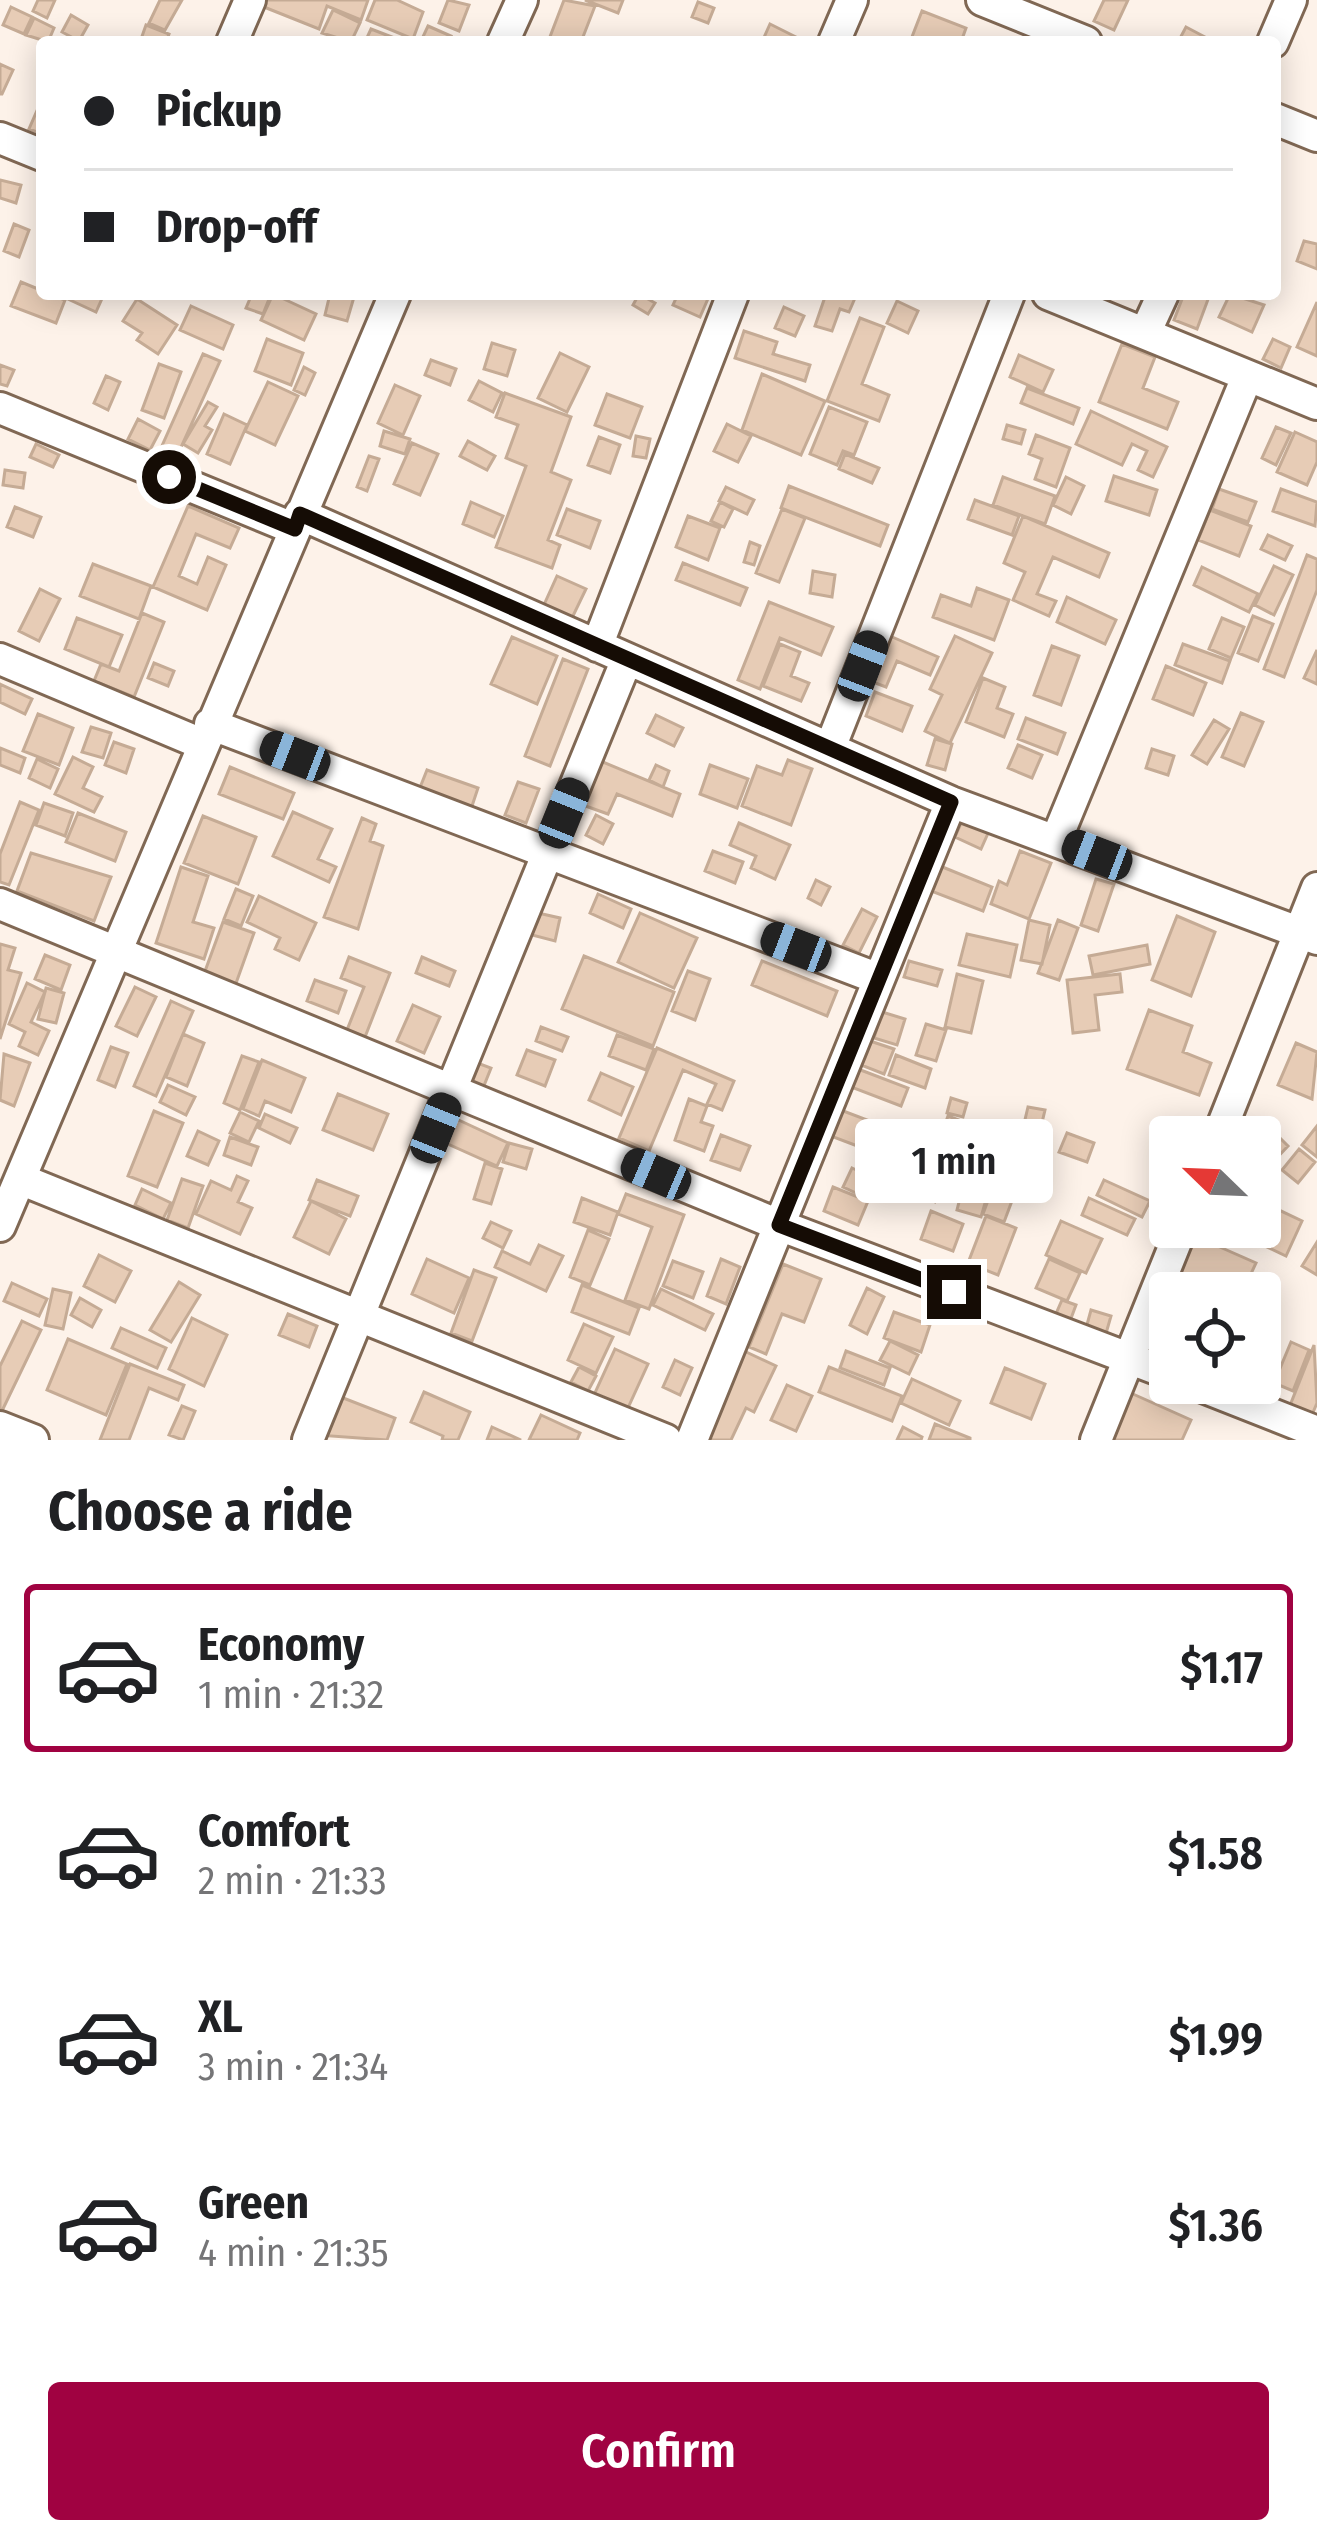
<!DOCTYPE html>
<meta charset="utf-8">
<style>
:root{--surface:#fff;--page:#f6f6f6;--text:#202124;--muted:#757577;--line:#e0e0e0;--accent:#a00241}
body{margin:0;font-family:"Fira Sans Condensed",sans-serif;background:var(--page);color:var(--text);height:100vh;display:flex;flex-direction:column;font-size:45px;white-space:nowrap}
*{box-sizing:border-box;margin:0}
p{font-size:39px;color:var(--muted)}
.icon{flex:none;width:66px;height:66px;fill:none;stroke:currentColor;stroke-width:2;stroke-linecap:round;stroke-linejoin:round}
.map{position:relative;height:1440px;overflow:hidden}
.details{display:flex;flex-direction:column;background:var(--surface);flex:1}
.details>*{flex:none}
.hud{position:absolute;left:36px;top:36px;width:1245px;height:264px;border-radius:12px;box-shadow:0 6px 30px #0003;display:grid;align-content:center;height:264px;padding:0 48px;background:var(--surface)}
.needle{width:78px;rotate:293deg}
.tools{position:absolute;left:1149px;top:1116px;display:grid;gap:24px}
.tools a{display:grid;place-items:center;width:132px;height:132px;border-radius:12px;background:var(--surface);box-shadow:0 6px 30px #0003;font-size:60px}
.end{position:absolute;width:54px;height:54px;margin:-27px;border:15px solid #150c05;background:#fff;box-shadow:0 0 0 6px #fff}
.from{border-radius:50%}
.bubble{position:absolute;height:84px;border-radius:12px;background:var(--surface);box-shadow:0 6px 30px #0003;font-size:39px;font-weight:600;line-height:84px;text-align:center}
.car{position:absolute;width:36px;height:72px;margin:-36px -18px;border-radius:15px;box-shadow:0 0 9px 3px #0007;background:linear-gradient(#222 24%,#8ab4d8 0 40%,#222 0 76%,#8ab4d8 0 86%,#222 0)}
.hud b{display:flex;align-items:center;gap:42px;height:114px;font-size:45px}
.hud b+b{border-top:3px solid var(--line)}
.hud i{width:30px;height:30px;background:var(--text)}
ul{padding:0;list-style:none}
li{display:flex;align-items:center;gap:36px;height:168px;margin:0 24px 18px;padding:0 24px;border:6px solid transparent;border-radius:12px}
li div{flex:1}
li b{display:block;font-size:45px}
li em{font-style:normal;font-weight:600}
li.current{border-color:var(--accent)}
li>.icon{width:108px;height:108px;stroke-width:1.5}
h2{padding:0 48px;font-size:54px;line-height:144px}
.primary-button{display:flex;gap:24px;margin-top:auto;padding:24px 48px}
.primary-button a{flex:1;height:138px;border-radius:12px;background:var(--accent);color:#fff;font-size:48px;font-weight:600;line-height:138px;text-align:center}
.map>svg:first-child{display:block}
</style>
<div class="map">
<svg width="1317" height="1440" viewBox="0 0 1317 1440">
<rect width="100%" height="100%" fill="#fdf2e9"/>
<path fill="#e7ccb6" stroke="#c5ab95" stroke-width="3" d="M38,0H55L47,18L33,11Z
M160,0H182L165,30L149,23Z
M266,0H368L361,20L327,6L319,29L264,7Z
M375,0H397L423,12L413,39L367,20Z
M448,0L469,5L459,31L439,23Z
M564,0L595,6L581,42H548Z
M585,0H623L618,13Z
M1104,0H1128L1114,30L1094,21Z
M698,2L714,8L708,23L692,17Z
M11,7L32,17L24,34L3,25Z
M333,10L360,23L351,42L322,33Z
M922,11L966,28L961,42H910Z
M71,15L88,25L79,41L62,32Z
M34,18L54,28L48,42L26,35Z
M770,24L806,42H762Z
M146,25L169,34L166,42H140Z
M428,26L451,36L448,42L421,41Z
M1186,27L1205,37L1202,42H1178Z
M371,29L397,39L396,42H365Z
M0,64L13,70L2,94H0Z
M42,99V134L29,129Z
M0,180L21,185L16,203L0,198Z
M14,224L29,230L19,257L4,251Z
M1304,241L1317,244V269L1297,261Z
M21,282L65,300L56,323L11,306Z
M57,294H104L96,312Z
M252,294H271L263,314L246,308Z
M273,294L316,314L304,340L261,320Z
M330,294L354,297L347,321L325,315Z
M639,294L655,303L648,314L633,305Z
M678,294H710L700,317L673,305Z
M826,294L855,298L849,312L840,309L832,331L815,326Z
M1184,294H1210L1197,329L1174,320Z
M1230,294L1264,305L1252,332L1219,317Z
M137,299L177,325L158,354L137,340L142,333L123,321Z
M897,301L918,311L908,333L887,323Z
M1317,302V356L1297,347Z
M191,306L233,325L223,349L180,330Z
M784,307L804,316L795,336L775,328Z
M860,318L884,327L862,384L889,395L879,421L827,401Z
M744,331L777,342L773,354L810,365L805,381L735,358Z
M267,339L303,353L291,385L255,371Z
M1273,339L1290,347L1281,368L1263,359Z
M492,343L515,350L507,376L484,369Z
M1122,344L1155,357L1143,388L1178,402L1167,429L1099,402Z
M560,353L589,367L567,412L538,398Z
M203,354L220,361L177,456L161,448Z
M1019,355L1053,370L1043,392L1010,377Z
M431,360L456,369L450,385L425,375Z
M159,364L181,372L164,418L142,410Z
M0,365L14,370L7,386L0,384Z
M304,367L315,373L305,395L294,390Z
M762,374L825,401L801,455L742,430Z
M106,376L120,382L108,410L94,403Z
M479,381L502,393L493,412L469,400Z
M268,382L298,396L275,445L245,431Z
M395,385L420,396L403,435L378,423Z
M1027,388L1079,408L1073,424L1021,403Z
M505,393L571,417L551,472L571,480L548,540L560,545L552,568L496,547L526,466L506,458L518,425L496,417Z
M607,394L642,407L630,438L595,425Z
M208,402L217,407L205,426L212,430L198,453L183,444Z
M829,407L867,422L854,455L843,451L837,465L810,454Z
M1091,411L1167,447L1153,477L1138,470L1147,451L1132,444L1122,465L1076,444Z
M224,414L247,425L230,464L207,454Z
M138,419L160,431L150,450L128,439Z
M727,424L751,436L738,462L714,451Z
M1007,425L1025,430L1021,444L1003,439Z
M1276,427L1291,433L1276,465L1262,458Z
M384,431L410,439L405,454L380,446Z
M1295,432L1317,442V462L1307,485L1277,472Z
M1036,435L1070,448L1056,487L1035,479L1042,459L1029,454Z
M636,436L650,439L646,458L633,456Z
M599,437L620,445L610,473L588,465Z
M468,441L495,456L487,470L460,456Z
M412,443L438,454L420,495L394,484Z
M36,444L59,455L53,467L30,457Z
M845,454L879,468L872,483L839,469Z
M369,456L379,459L367,491L357,487Z
M5,470L25,473L23,488L3,485Z
M1114,476L1157,490L1149,515L1106,501Z
M1003,477L1055,496L1045,524L993,505Z
M1066,477L1084,486L1071,514L1053,505Z
M789,486L888,525L880,546L781,508Z
M726,487L754,500L747,514L719,501Z
M1219,489L1256,502L1248,522L1212,509Z
M1281,489L1317,502L1315,526L1273,511Z
M975,500L1019,516L1012,535L968,519Z
M471,502L503,516L494,537L463,524Z
M720,502L733,509L724,527L711,521Z
M188,506L239,528L230,548L196,534L179,576L197,584L208,557L226,565L207,610L153,587Z
M15,507L41,517L33,537L7,527Z
M567,509L600,521L590,548L557,535Z
M782,509L805,518L779,582L756,573Z
M1210,510L1251,526L1239,556L1198,540Z
M688,516L720,528L708,560L676,547Z
M1023,516L1109,553L1099,577L1053,557L1037,594L1056,601L1049,616L1013,600L1025,572L1004,563Z
M1268,535L1292,546L1285,560L1261,549Z
M750,542L760,546L754,565L744,562Z
M1307,555L1317,559V590L1284,677L1264,669Z
M683,563L747,588L740,605L676,580Z
M93,564L151,586L139,619L80,596Z
M1274,566L1293,575L1274,615L1255,605Z
M1202,567L1258,594L1249,612L1194,585Z
M813,571L835,575L832,597L810,593Z
M557,576L586,589L571,620L543,607Z
M977,588L1009,600L994,640L933,617L941,595L971,606Z
M40,589L60,599L39,641L19,631Z
M1067,597L1116,620L1105,644L1057,622Z
M769,602L833,627L821,655L780,638L760,689L738,680Z
M142,613L164,622L134,697L94,681L101,664L119,671Z
M1253,616L1273,624L1258,661L1238,653Z
M77,618L122,635L109,667L65,649Z
M1222,618L1244,627L1231,658L1209,649Z
M890,636L938,657L930,675L897,661L886,687L870,681Z
M955,636L992,653L950,743L925,731L942,695L930,689Z
M512,637L557,656L537,704L491,684Z
M780,644L800,652L791,676L809,683L801,701L763,686Z
M1183,644L1230,661L1222,683L1175,665Z
M1052,646L1079,656L1061,705L1034,695Z
M1317,650V684L1304,678Z
M563,659L588,669L550,766L525,756Z
M154,663L174,671L168,686L148,678Z
M1166,666L1206,683L1193,715L1153,699Z
M983,678L1005,687L997,708L1013,714L1004,737L966,722Z
M0,684L32,699L25,714L0,702Z
M875,692L912,706L902,731L866,716Z
M1241,713L1263,722L1244,766L1222,757Z
M38,714L73,728L59,765L23,751Z
M656,715L683,728L674,746L647,733Z
M1026,718L1065,733L1057,754L1018,739Z
M1214,720L1229,729L1207,764L1192,755Z
M91,727L111,733L103,758L82,752Z
M935,739L952,744L945,770L927,765Z
M114,742L134,749L126,773L105,765Z
M1018,745L1042,755L1032,778L1008,768Z
M0,748L25,758L20,773L0,765Z
M1152,749L1174,756L1168,775L1146,768Z
M73,757L93,767L83,788L102,797L94,812L55,794Z
M37,759L58,769L50,788L29,778Z
M598,760L680,794L672,816L617,794L608,814L580,804Z
M788,760L812,769L791,825L742,806L757,766L782,775Z
M656,765L669,771L663,787L649,780Z
M710,765L748,779L737,808L700,794Z
M230,767L294,793L283,819L219,794Z
M427,770L478,788L471,809L419,790Z
M518,782L539,789L526,823L505,815Z
M20,802L39,810L9,885L0,882V854Z
M44,803L73,813L65,836L36,825Z
M293,812L332,829L318,859L336,867L329,882L273,856Z
M78,813L126,832L115,861L66,842Z
M596,815L613,824L603,844L586,835Z
M203,816L256,837L238,884L184,863Z
M362,818L376,824L370,841L383,846L358,929L324,917Z
M963,819L989,831L981,849L955,837Z
M739,823L790,845L775,879L751,868L756,856L730,845Z
M713,851L743,862L735,883L705,871Z
M1020,851L1051,863L1029,919L991,904L999,881L1007,885Z
M31,853L111,877L94,921L17,891Z
M940,866L992,887L983,911L931,891Z
M181,867L208,876L193,922L214,928L204,959L156,943Z
M1096,879L1114,884L1098,931L1081,925Z
M816,880L830,887L821,905L808,898Z
M236,889L253,896L241,926L224,919Z
M598,894L631,909L623,928L590,913Z
M259,896L316,923L299,960L275,949L280,938L247,922Z
M862,909L877,917L859,953L843,945Z
M538,913L560,918L555,941L532,935Z
M640,913L697,938L674,988L618,962Z
M1177,916L1215,932L1191,996L1152,980Z
M1029,920L1050,925L1042,964L1021,960Z
M1058,920L1078,928L1059,980L1038,973Z
M223,922L254,933L235,986L204,974Z
M967,934L1017,945L1010,977L959,965Z
M0,944L15,948L8,970L21,973L0,1039Z
M1147,945L1150,964L1093,975L1089,956Z
M45,955L70,965L61,990L35,979Z
M584,956L674,992L653,1046L562,1009Z
M349,957L390,973L365,1037L347,1030L364,987L341,978Z
M422,957L455,971L449,986L416,973Z
M762,961L837,991L827,1016L752,985Z
M909,961L942,970L937,986L904,977Z
M688,971L710,979L695,1020L672,1011Z
M957,974L983,981L971,1033L945,1027Z
M1120,974L1122,992L1095,995L1099,1030L1073,1033L1067,980Z
M315,980L346,991L338,1013L307,1001Z
M27,983L45,992L31,1022L49,1031L38,1055L19,1046L25,1032L9,1024Z
M135,987L156,997L137,1036L116,1026Z
M46,988L64,993L56,1023L38,1019Z
M171,1001L193,1011L156,1096L134,1086Z
M413,1005L440,1017L424,1053L397,1041Z
M1149,1010L1192,1026L1183,1052L1211,1063L1199,1095L1127,1069Z
M882,1012L905,1019L897,1045L874,1038Z
M926,1024L946,1030L936,1061L916,1055Z
M541,1027L568,1037L562,1051L536,1041Z
M183,1034L204,1043L187,1086L166,1077Z
M617,1035L654,1049L646,1070L609,1056Z
M870,1041L894,1049L884,1074L861,1065Z
M1296,1043L1317,1052L1312,1099L1278,1085Z
M111,1047L128,1053L115,1087L98,1080Z
M657,1048L734,1081L722,1110L707,1104L716,1084L683,1070L649,1151L619,1138Z
M527,1050L555,1060L545,1086L517,1075Z
M4,1054L30,1063L14,1106L0,1100Z
M896,1055L931,1069L925,1088L889,1075Z
M242,1056L259,1062L240,1110L224,1103Z
M262,1060L305,1078L291,1112L265,1101L259,1116L243,1109Z
M472,1061L491,1068L483,1088L465,1081Z
M858,1069L908,1088L901,1106L851,1087Z
M601,1073L633,1087L621,1115L589,1100Z
M168,1085L195,1097L186,1115L160,1102Z
M338,1094L388,1114L373,1150L323,1130Z
M951,1098L967,1103L963,1117L947,1113Z
M689,1099L707,1106L701,1122L713,1126L704,1151L675,1140Z
M1028,1107L1045,1110L1040,1131L1023,1128Z
M838,1109L870,1121L860,1147L828,1135Z
M154,1111L183,1123L157,1187L128,1176Z
M240,1112L259,1121L249,1142L230,1133Z
M265,1114L297,1128L290,1143L259,1128Z
M450,1116L508,1143L497,1166L439,1140Z
M948,1116L980,1128L973,1147L941,1135Z
M1265,1123L1288,1146L1273,1162L1260,1150V1137H1252Z
M1317,1126V1157L1302,1145Z
M995,1128L1009,1133L1002,1149L989,1144Z
M896,1130L934,1145L919,1181L882,1167Z
M198,1131L219,1141L208,1165L187,1156Z
M1067,1133L1094,1143L1087,1162L1059,1152Z
M721,1135L750,1146L740,1170L711,1160Z
M230,1137L258,1147L251,1165L224,1155Z
M937,1139L977,1150L971,1173L992,1179L981,1217L957,1210L960,1198L939,1192L935,1202L920,1197Z
M509,1143L532,1149L526,1169L503,1162Z
M1299,1149L1315,1162L1298,1183L1282,1170Z
M485,1163L502,1169L491,1204L474,1199Z
M1001,1165L1022,1174L1004,1222L983,1214Z
M852,1168L874,1178L865,1197L843,1187Z
M237,1176L248,1181L238,1202L252,1208L240,1234L196,1214L211,1181L231,1190Z
M182,1179L203,1186L188,1228L167,1220Z
M317,1180L358,1196L350,1216L309,1200Z
M1104,1180L1150,1201L1142,1217L1097,1195Z
M833,1187L868,1201L858,1225L824,1211Z
M142,1189L171,1203L163,1219L135,1205Z
M626,1194L684,1215L649,1309L625,1300L652,1227L618,1214Z
M582,1198L618,1212L610,1235L574,1222Z
M1089,1198L1135,1219L1127,1235L1082,1215Z
M311,1201L346,1219L329,1254L294,1237Z
M1260,1201L1302,1221L1286,1256L1244,1236L1248,1227H1260Z
M931,1211L963,1224L953,1251L921,1239Z
M986,1216L1016,1228L998,1275L968,1263Z
M1061,1221L1102,1239L1086,1273L1046,1255Z
M491,1222L511,1231L503,1248L483,1238Z
M588,1230L609,1239L590,1285L570,1277Z
M1188,1233L1256,1263L1242,1293L1208,1287L1206,1293H1179L1184,1282L1169,1275Z
M1317,1242V1275L1302,1266Z
M539,1245L563,1256L546,1291L495,1267L502,1251L530,1264Z
M99,1255L131,1271L115,1302L84,1286Z
M427,1259L469,1278L454,1313L412,1294Z
M721,1259L740,1267L726,1304L707,1296Z
M1049,1259L1080,1273L1067,1301L1036,1288Z
M673,1261L703,1272L693,1298L663,1286Z
M783,1264L821,1279L804,1322L782,1314L766,1354L749,1347Z
M474,1270L496,1278L472,1341L451,1333Z
M179,1282L200,1295L171,1342L150,1330Z
M12,1283L47,1299L39,1316L4,1301Z
M582,1285L639,1308L629,1334L572,1312Z
M867,1288L884,1297L867,1334L850,1325Z
M53,1289L71,1293L63,1329L45,1325Z
M661,1289L713,1314L705,1330L653,1305Z
M80,1298L101,1310L92,1327L71,1315Z
M1062,1300L1076,1305L1070,1321L1055,1316Z
M1091,1310L1111,1316L1105,1337L1085,1332Z
M894,1312L930,1325L921,1352L884,1338Z
M1170,1313V1349L1157,1343Z
M288,1314L317,1326L309,1347L279,1335Z
M192,1318L227,1335L204,1386L169,1369Z
M22,1321L41,1330L0,1415V1366Z
M584,1324L613,1337L596,1373L568,1360Z
M121,1328L166,1348L157,1368L112,1348Z
M68,1339L127,1364L106,1415L47,1390Z
M890,1341L918,1355L909,1374L880,1360Z
M1291,1342L1309,1350L1293,1391L1274,1383Z
M1314,1345L1317,1403L1311,1417L1289,1408Z
M615,1349L648,1364L627,1410L594,1395Z
M742,1350L776,1366L754,1412L746,1408L731,1440H713L703,1435Z
M846,1351L890,1368L884,1385L840,1368Z
M675,1360L692,1368L680,1395L663,1387Z
M130,1364L184,1385L178,1400L149,1388L129,1440H100Z
M579,1367L596,1376L588,1391L571,1382Z
M829,1367L902,1396L892,1421L819,1392Z
M1005,1368L1045,1384L1031,1419L991,1403Z
M912,1379L960,1401L949,1425L901,1403Z
M787,1385L812,1396L796,1431L771,1420Z
M1124,1390L1191,1420L1182,1440H1116L1104,1435Z
M424,1392L470,1412L458,1440H442L443,1436L411,1422Z
M333,1394L395,1418L387,1440L317,1435Z
M182,1406L195,1411L183,1440L169,1435Z
M541,1415L580,1433L577,1440H529Z
M935,1424L970,1438V1440H929Z
M492,1427L521,1440H487Z
M903,1427L922,1437L921,1440H897Z"/>
<g fill="none" stroke-linecap="round" stroke-linejoin="round">
<g stroke="#806854" stroke-width="36">
<path id="street" d="M982,0L1086,42
M232,42L250,0
M503,42L522,0
M834,42L852,0
M1273,42L1291,0
M1275,119L1317,136
M0,138L42,155
M1048,294L1317,404
M1146,331L1163,294
M0,408L295,529
M300,514L951,802L1317,939
M597,646L733,294
M0,659L202,744
M210,724L879,979
M830,748L1009,294
M1056,840L1247,377
M0,904L779,1225L1170,1374
M1218,1137L1317,888
M20,1179L666,1440
M0,1226L395,294
M1193,1383L1317,1432
M0,1427L33,1440
M308,1440L627,659
M692,1440L951,802
M1096,1440L1182,1227"/>
</g>
<use href="#street" stroke="#fff" stroke-width="30"/>
</g>
<g fill="none" stroke-linecap="round" stroke-linejoin="round">
<path stroke="#150c05" stroke-width="15" d="M169,477L295,529L300,514L951,802L779,1225L954,1292"/>
</g>
</svg>
<div class="tools">
<a><svg class="needle" viewBox="-14 -14 28 28"><path d="M0-13l5 13h-10z" fill="#e53935"/><path d="M0 13l5-13h-10z" fill="#757577"/></svg></a>
<a><svg class="icon" aria-label="locate" viewBox="0 0 24 24"><circle cx="12" cy="12" r="6"/><path d="M12 2v4M12 18v4M2 12h4M18 12h4"/></svg></a>
</div>
<i class="end from" style="left:169px;top:477px"></i>
<i class="end" style="left:954px;top:1292px"></i>
<div class="bubble" style="left:855px;top:1119px;width:198px">1 min</div>
<i class="car" style="left:863px;top:666px;rotate:21deg"></i>
<i class="car" style="left:295px;top:756px;rotate:291deg"></i>
<i class="car" style="left:564px;top:813px;rotate:22deg"></i>
<i class="car" style="left:1097px;top:855px;rotate:291deg"></i>
<i class="car" style="left:796px;top:947px;rotate:291deg"></i>
<i class="car" style="left:436px;top:1128px;rotate:22deg"></i>
<i class="car" style="left:656px;top:1174px;rotate:293deg"></i>
<div class="hud">
<b><i class="from"></i>Pickup</b>
<b><i></i>Drop-off</b>
</div>
</div>
<section class="details">
<h2>Choose a ride</h2>
<ul>
<li class="current"><svg class="icon" aria-label="car" viewBox="0 0 24 24"><path d="M5 17H2v-5l4-1 3-4h7l3 4 3 1v5h-3M9 17h6M6 11h13"/><circle cx="7" cy="17" r="2"/><circle cx="17" cy="17" r="2"/></svg><div><b>Economy</b><p>1 min · 21:32</p></div><em>$1.17</em></li>
<li><svg class="icon" aria-label="car" viewBox="0 0 24 24"><path d="M5 17H2v-5l4-1 3-4h7l3 4 3 1v5h-3M9 17h6M6 11h13"/><circle cx="7" cy="17" r="2"/><circle cx="17" cy="17" r="2"/></svg><div><b>Comfort</b><p>2 min · 21:33</p></div><em>$1.58</em></li>
<li><svg class="icon" aria-label="car" viewBox="0 0 24 24"><path d="M5 17H2v-5l4-1 3-4h7l3 4 3 1v5h-3M9 17h6M6 11h13"/><circle cx="7" cy="17" r="2"/><circle cx="17" cy="17" r="2"/></svg><div><b>XL</b><p>3 min · 21:34</p></div><em>$1.99</em></li>
<li><svg class="icon" aria-label="car" viewBox="0 0 24 24"><path d="M5 17H2v-5l4-1 3-4h7l3 4 3 1v5h-3M9 17h6M6 11h13"/><circle cx="7" cy="17" r="2"/><circle cx="17" cy="17" r="2"/></svg><div><b>Green</b><p>4 min · 21:35</p></div><em>$1.36</em></li>
</ul>
<div class="primary-button"><a>Confirm</a></div>
</section>
